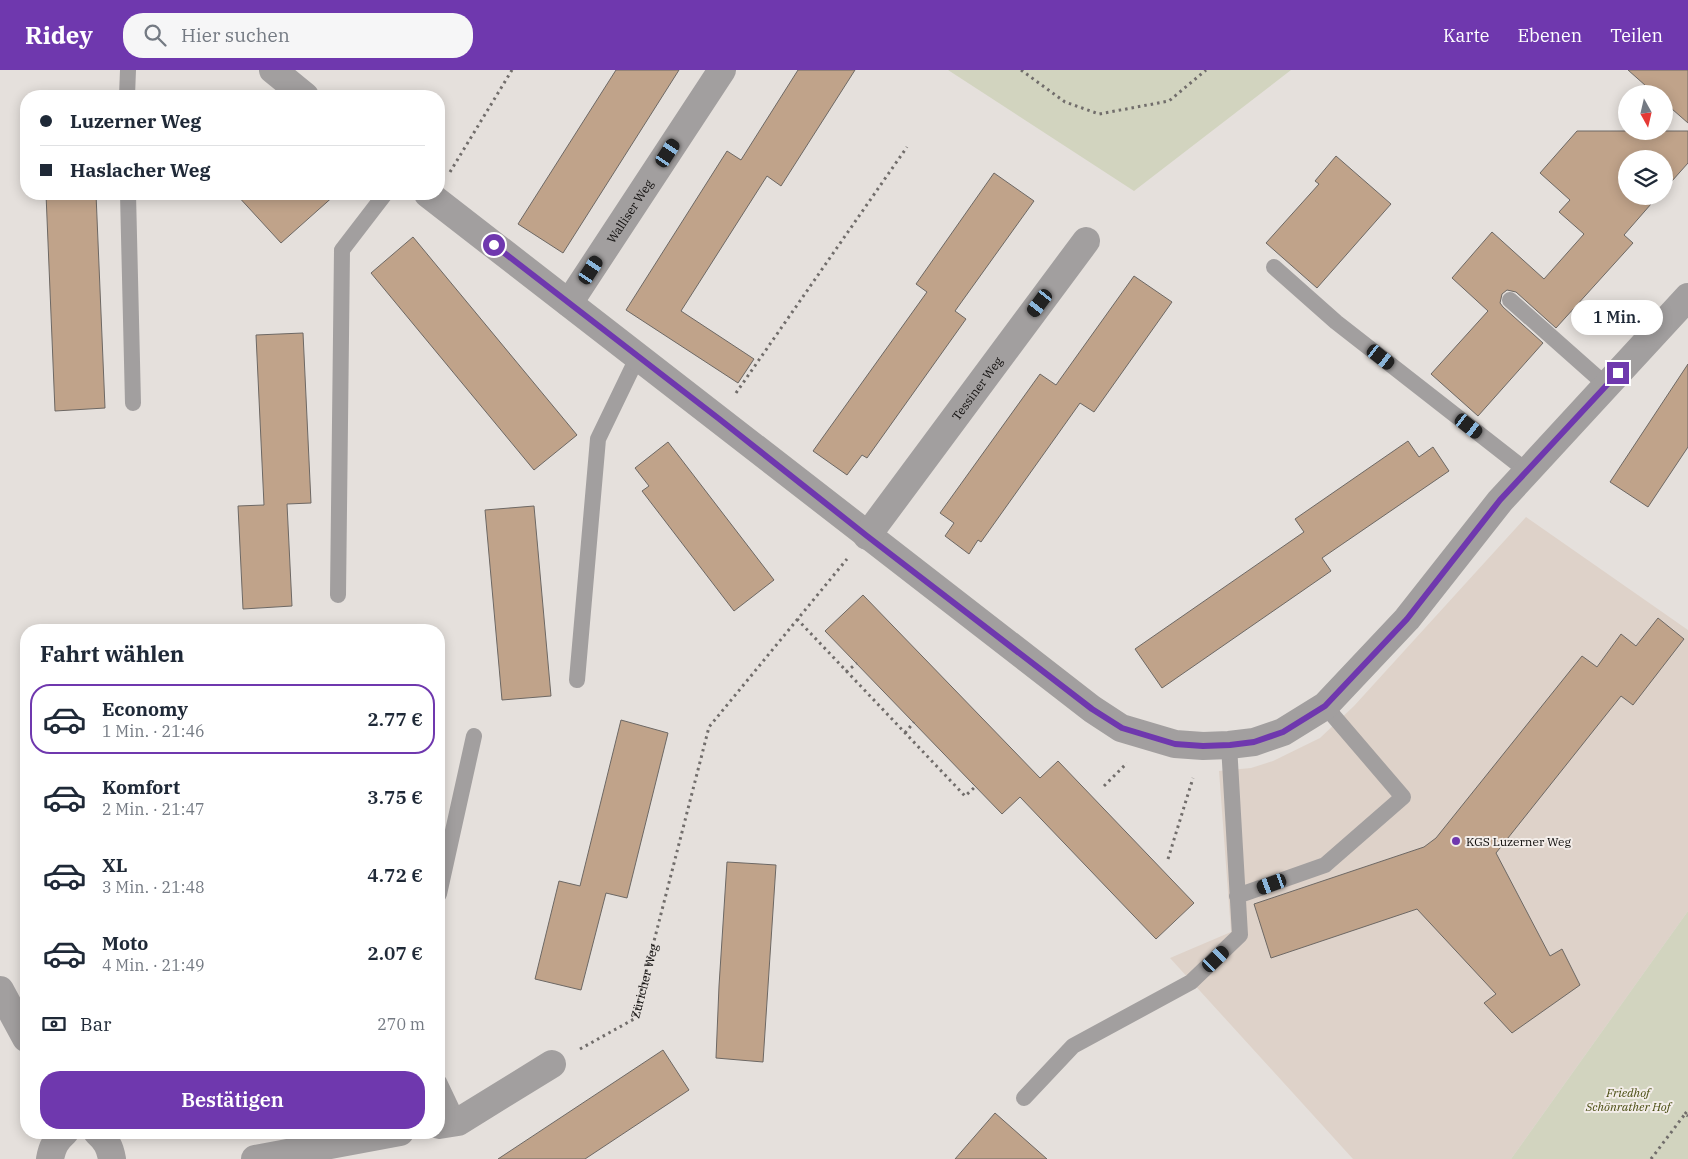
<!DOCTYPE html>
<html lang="de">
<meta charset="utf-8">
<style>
:root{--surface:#fff;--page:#f6f6f7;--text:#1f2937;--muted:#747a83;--line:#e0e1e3;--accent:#6f38ae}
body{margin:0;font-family:"IBM Plex Serif",serif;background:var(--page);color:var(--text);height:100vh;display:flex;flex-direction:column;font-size:19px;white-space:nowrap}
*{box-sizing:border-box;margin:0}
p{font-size:16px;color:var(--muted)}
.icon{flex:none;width:28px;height:28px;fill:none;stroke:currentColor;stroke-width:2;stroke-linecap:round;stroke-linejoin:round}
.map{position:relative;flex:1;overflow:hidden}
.sheet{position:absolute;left:20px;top:554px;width:425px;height:515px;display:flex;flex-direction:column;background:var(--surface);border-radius:20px;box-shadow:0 2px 12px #0003}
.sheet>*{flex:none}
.top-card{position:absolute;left:20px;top:20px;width:425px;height:110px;border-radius:20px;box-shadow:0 2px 12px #0003;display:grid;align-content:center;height:110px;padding:0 20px;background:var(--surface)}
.needle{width:32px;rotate:172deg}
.tools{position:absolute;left:1618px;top:15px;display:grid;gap:10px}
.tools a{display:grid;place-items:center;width:55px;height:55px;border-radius:50%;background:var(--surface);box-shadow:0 2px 12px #0003;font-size:25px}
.end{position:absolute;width:22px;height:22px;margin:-11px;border:6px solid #6f38ae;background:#fff;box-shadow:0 0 0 2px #fff}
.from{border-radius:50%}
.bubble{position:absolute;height:35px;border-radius:18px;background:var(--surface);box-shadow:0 2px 12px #0003;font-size:16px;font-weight:600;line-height:35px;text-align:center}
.car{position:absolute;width:15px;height:30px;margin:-15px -8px;border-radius:6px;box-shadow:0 0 4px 1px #0007;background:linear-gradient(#222 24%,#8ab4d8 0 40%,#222 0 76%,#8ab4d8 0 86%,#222 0)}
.top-card b{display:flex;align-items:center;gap:18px;height:48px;font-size:19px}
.top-card b+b{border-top:1px solid var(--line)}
.top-card i{width:12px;height:12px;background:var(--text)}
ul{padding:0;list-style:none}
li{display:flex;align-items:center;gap:15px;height:70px;margin:0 10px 8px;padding:0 10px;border:2px solid transparent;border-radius:20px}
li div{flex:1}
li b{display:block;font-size:19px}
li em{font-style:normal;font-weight:600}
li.current{border-color:var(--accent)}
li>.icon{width:45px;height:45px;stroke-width:1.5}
h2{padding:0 20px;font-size:22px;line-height:60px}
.pay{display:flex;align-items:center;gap:12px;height:55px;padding:0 20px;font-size:19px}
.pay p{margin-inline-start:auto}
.cta{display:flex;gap:10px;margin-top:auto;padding:10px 20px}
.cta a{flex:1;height:58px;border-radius:20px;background:var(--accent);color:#fff;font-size:20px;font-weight:600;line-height:58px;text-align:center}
header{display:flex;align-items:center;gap:30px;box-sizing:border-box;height:70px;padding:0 25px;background:var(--accent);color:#fff}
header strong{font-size:24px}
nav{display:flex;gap:28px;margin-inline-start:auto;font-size:18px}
.search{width:350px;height:45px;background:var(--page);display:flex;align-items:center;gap:12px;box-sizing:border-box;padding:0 18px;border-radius:20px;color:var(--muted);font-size:19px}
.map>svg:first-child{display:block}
</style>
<header>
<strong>Ridey</strong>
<div class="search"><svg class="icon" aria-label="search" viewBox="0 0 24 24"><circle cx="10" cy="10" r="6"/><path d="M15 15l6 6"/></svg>Hier suchen</div>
<nav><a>Karte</a><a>Ebenen</a><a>Teilen</a></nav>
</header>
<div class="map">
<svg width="1688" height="1089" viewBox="0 0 1688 1089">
<rect width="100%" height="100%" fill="#e5e0dc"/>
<path fill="#ded2c9" d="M1526,447L1688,560V841L1511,1089H1353L1170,888L1231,862L1219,701L1251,698L1273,691L1320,668L1354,636Z"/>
<path fill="#d2d4bf" d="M948,0H1291L1134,121Z
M1688,841V1089H1511Z"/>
<path fill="#c0a38a" stroke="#6d6864" d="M616,0H679L563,183L518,154Z
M798,0H855L781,116L767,106L681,241L754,289L738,313L626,240L727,81L741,90Z
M1628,0H1688V53L1664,32V24H1655Z
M1577,61H1688V93L1664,120V89H1626V126H1658L1624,165L1633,173L1556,258L1516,222L1507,220L1502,224L1500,233L1503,237L1543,273L1478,346L1431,304L1488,241L1452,208L1492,162L1544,209L1584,164L1559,142L1570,130L1540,103Z
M1336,86L1391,134L1317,218L1266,173L1319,114L1315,111Z
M994,103L1034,131L955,241L966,249L867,388L862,385L847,405L813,381L927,222L916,214Z
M46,124H96L105,338L55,341Z
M236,124H336L281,173Z
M413,167L577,365L534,400L371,203Z
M1134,206L1172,232L1094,342L1080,333L981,472L978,470L969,484L945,466L954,453L940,443L1040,304L1056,315Z
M303,263L311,433L287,434L292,536L243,539L238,436L264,435L256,265Z
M1688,294V377L1648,437L1610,412Z
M1408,371L1419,387L1433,377L1449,401L1322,488L1331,501L1162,618L1135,579L1304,462L1295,449Z
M668,372L774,510L734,541L642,421L649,416L635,398Z
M534,436L551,626L502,630L485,440Z
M863,525L1040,708L1058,691L1194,833L1156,869L1020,727L1002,744L825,561Z
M1658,548L1684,569L1633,635L1621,626L1496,783L1550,886L1562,879L1580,915L1512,963L1484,933L1496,924L1417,839L1271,888L1254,834L1424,777L1436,768L1582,586L1597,597L1621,564L1636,576Z
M621,650L668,663L627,828L606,823L581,920L535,909L559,811L580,816Z
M727,792L776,795L763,992L716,988L719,916Z
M663,980L689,1020L585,1089H498Z
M995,1043L1047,1089H955Z"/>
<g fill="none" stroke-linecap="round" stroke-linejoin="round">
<g stroke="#716d6b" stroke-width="3" stroke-dasharray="2.5 4" stroke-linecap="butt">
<path d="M1021,0L1065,32L1099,44L1169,31L1206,0"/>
<path d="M450,102L512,0"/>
<path d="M736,323L907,77"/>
<path d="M797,549L965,726L975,717"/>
<path d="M846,602L857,593"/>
<path d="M905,663L914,652"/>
<path d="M1104,716L1127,693"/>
<path d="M1168,789L1193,708"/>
<path id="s1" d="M580,979L634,949L709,657L847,489"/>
<path d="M1685,1044L1688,1040"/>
<path d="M1651,1089L1685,1044L1688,1046"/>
</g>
<path stroke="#a29f9f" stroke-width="16" d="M127,26L128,0
M128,124L133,333
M1274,197L1336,252L1528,402
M1510,230L1607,316
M338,525L342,180L385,124
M577,610L598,369L638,286
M439,824L474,666
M1237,826L1325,795L1403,727L1325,636
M439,1012L458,1052
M1024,1028L1073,976L1191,912L1240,865L1229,675"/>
<g stroke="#a29f9f" stroke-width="28">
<path d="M273,0L305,26"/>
<path d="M428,124L1092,639L1121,658L1175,674L1203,676L1229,675L1254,672L1283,662L1325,636L1407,549L1500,431L1688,227"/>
<path id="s2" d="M569,233L722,0"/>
<path id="s3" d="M867,466L1086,171"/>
<path d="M0,920L26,968"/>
<path d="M439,1055L458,1052L552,994"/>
<path d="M97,1062C106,1070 110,1077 112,1089"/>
<path d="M50,1089C52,1077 56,1070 65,1062"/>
<path d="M255,1089L400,1062"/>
</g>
</g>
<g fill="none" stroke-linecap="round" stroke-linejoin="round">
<path stroke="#6f38ae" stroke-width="6" d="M494,175L718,348L867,466L1092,639L1122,658L1175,674L1203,676L1230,675L1254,672L1283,662L1325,636L1407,549L1500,430L1618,303"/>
</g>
<circle fill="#6f38ae" stroke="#f3ede9" stroke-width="2" cx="1456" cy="771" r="5"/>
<g text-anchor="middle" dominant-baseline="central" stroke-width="4" stroke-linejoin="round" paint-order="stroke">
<g font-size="12" fill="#100e0d" stroke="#f3ede9">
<text stroke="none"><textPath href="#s2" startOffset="110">Walliser Weg</textPath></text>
<text stroke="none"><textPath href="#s3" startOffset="184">Tessiner Weg</textPath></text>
<text stroke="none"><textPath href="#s1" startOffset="101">Züricher Weg</textPath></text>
</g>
<g font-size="12" fill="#100e0d" stroke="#f3ede9" text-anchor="start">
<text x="1466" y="771">KGS Luzerner Weg</text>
</g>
<g font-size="12" font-style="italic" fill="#4b4e13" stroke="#f3ede9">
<text x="1628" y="1022">Friedhof<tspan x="1628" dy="14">Schönrather Hof</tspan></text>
</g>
</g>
</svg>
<div class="tools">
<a><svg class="needle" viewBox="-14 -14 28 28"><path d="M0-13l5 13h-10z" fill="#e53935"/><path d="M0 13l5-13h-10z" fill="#747a83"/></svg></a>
<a><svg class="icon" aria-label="layers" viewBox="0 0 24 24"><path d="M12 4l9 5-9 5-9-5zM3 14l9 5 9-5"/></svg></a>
</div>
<i class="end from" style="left:494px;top:175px"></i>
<i class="end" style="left:1618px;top:303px"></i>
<div class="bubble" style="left:1571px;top:230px;width:92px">1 Min.</div>
<i class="car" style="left:668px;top:83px;rotate:33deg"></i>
<i class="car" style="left:591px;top:200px;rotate:33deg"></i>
<i class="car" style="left:1040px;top:233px;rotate:217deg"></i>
<i class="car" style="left:1381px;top:287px;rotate:128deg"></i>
<i class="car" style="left:1469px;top:356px;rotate:128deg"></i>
<i class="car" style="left:1272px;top:814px;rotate:250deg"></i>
<i class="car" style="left:1216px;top:889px;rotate:46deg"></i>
<div class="top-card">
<b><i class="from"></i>Luzerner Weg</b>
<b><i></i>Haslacher Weg</b>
</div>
<section class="sheet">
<h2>Fahrt wählen</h2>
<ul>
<li class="current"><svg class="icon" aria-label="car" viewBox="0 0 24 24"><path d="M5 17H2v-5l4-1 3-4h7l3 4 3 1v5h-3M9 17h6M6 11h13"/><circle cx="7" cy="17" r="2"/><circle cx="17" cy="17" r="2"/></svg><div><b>Economy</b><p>1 Min. · 21:46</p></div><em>2.77 €</em></li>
<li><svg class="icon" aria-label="car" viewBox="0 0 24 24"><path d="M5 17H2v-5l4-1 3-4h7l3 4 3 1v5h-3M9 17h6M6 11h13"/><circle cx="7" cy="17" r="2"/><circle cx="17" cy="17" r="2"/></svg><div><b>Komfort</b><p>2 Min. · 21:47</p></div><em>3.75 €</em></li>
<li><svg class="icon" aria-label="car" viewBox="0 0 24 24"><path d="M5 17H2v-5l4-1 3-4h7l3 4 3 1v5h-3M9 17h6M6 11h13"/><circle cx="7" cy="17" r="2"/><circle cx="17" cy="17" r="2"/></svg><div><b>XL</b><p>3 Min. · 21:48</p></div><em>4.72 €</em></li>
<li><svg class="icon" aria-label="car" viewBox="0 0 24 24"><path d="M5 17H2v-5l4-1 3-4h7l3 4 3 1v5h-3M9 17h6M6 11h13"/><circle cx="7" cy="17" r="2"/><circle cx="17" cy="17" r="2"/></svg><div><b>Moto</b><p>4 Min. · 21:49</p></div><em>2.07 €</em></li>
</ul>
<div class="pay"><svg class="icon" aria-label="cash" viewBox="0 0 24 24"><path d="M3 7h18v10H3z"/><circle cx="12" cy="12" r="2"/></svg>Bar<p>270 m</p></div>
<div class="cta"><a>Bestätigen</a></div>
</section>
</div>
